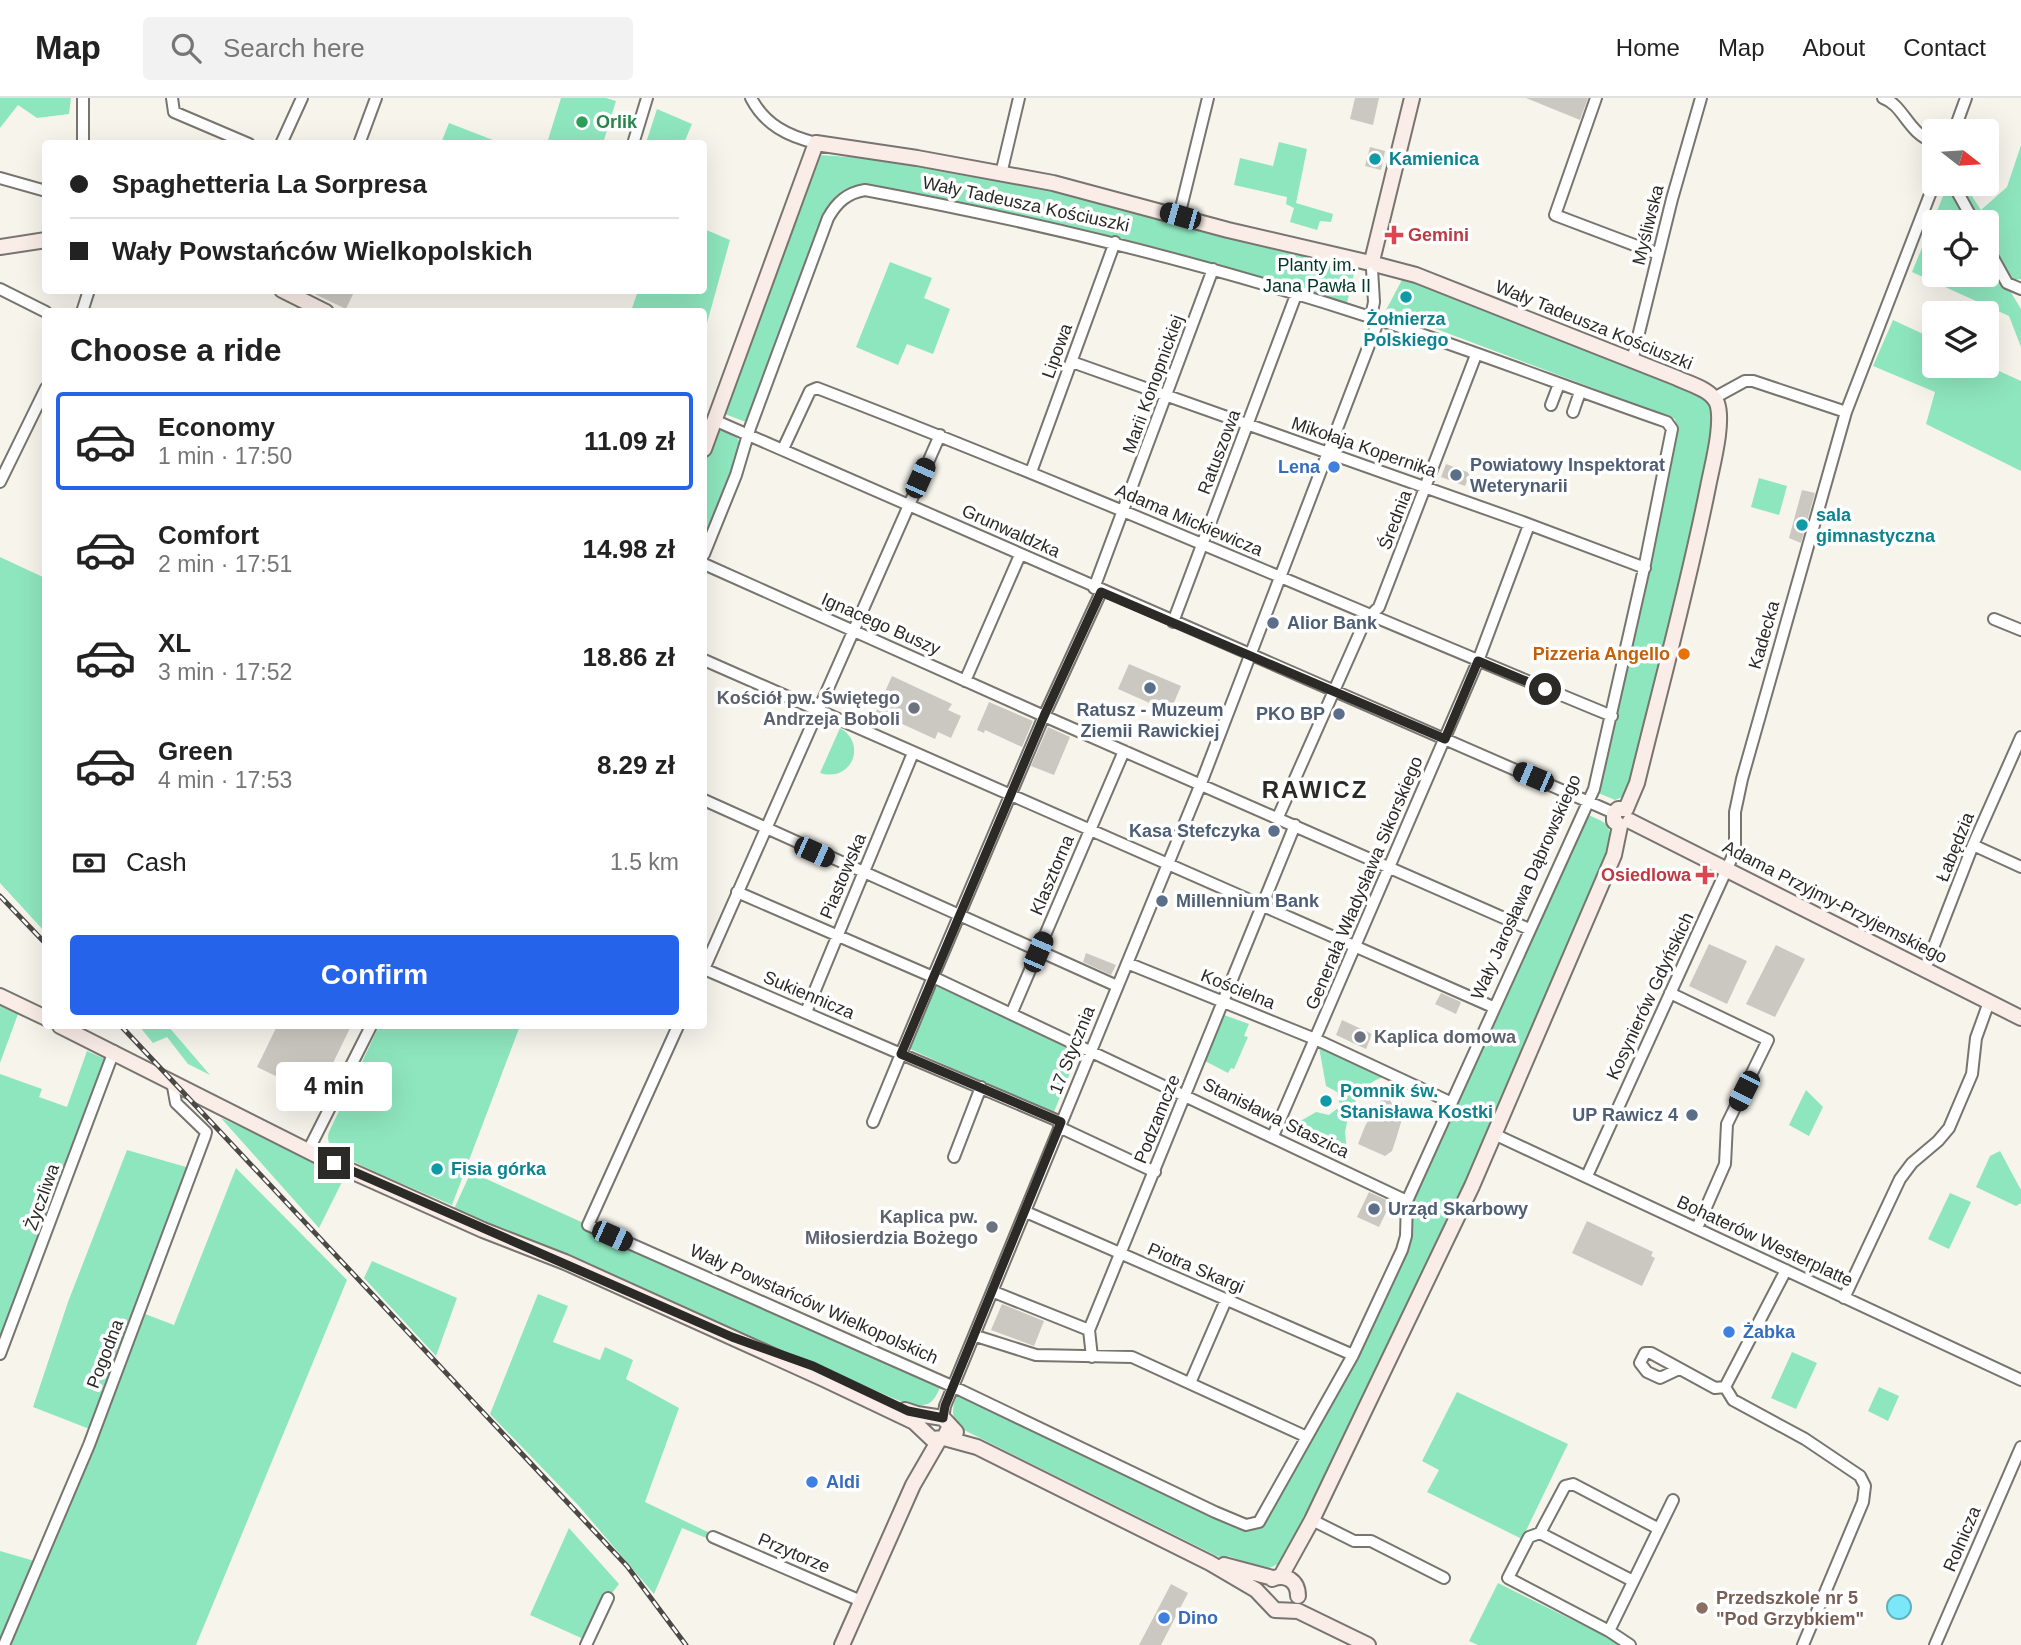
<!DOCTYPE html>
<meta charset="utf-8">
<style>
:root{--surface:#fff;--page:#f2f2f2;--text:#222;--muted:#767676;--line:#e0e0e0;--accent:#2563eb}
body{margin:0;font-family:Arial,sans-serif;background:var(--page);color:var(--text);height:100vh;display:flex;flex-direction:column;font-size:26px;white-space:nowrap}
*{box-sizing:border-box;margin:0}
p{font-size:23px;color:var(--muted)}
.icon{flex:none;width:38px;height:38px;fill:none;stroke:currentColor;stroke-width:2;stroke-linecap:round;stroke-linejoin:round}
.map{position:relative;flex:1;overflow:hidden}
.details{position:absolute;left:42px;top:210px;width:665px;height:721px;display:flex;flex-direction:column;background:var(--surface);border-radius:7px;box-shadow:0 7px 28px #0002}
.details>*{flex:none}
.top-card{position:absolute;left:42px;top:42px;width:665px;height:154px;border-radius:7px;box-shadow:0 7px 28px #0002;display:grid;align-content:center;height:154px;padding:0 28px;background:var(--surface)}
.needle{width:46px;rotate:107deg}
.fabs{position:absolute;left:1922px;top:21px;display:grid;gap:14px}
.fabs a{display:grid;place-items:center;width:77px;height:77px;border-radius:7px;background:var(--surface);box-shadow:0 7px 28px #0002;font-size:35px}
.end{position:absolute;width:32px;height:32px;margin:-16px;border:9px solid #2b2a27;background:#fff;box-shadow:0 0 0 4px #fff}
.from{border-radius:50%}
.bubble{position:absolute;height:49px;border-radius:7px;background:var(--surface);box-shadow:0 7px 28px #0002;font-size:23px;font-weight:700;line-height:49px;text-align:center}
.car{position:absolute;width:21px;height:42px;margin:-21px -10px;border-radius:9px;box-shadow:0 0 5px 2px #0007;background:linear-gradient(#222 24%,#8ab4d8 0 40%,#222 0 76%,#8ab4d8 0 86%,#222 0)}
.top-card b{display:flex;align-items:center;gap:24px;height:66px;font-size:26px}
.top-card b+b{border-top:2px solid var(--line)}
.top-card i{width:18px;height:18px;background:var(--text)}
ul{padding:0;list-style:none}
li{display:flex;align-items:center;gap:21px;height:98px;margin:0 14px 10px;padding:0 14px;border:4px solid transparent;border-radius:7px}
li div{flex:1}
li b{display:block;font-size:26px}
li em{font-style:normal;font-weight:700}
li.current{border-color:var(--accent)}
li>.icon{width:63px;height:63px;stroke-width:1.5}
h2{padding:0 28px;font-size:32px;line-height:84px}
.pay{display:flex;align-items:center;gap:18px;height:77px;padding:0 28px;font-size:26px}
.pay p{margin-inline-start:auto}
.cta{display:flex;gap:14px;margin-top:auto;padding:14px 28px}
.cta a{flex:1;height:80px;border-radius:7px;background:var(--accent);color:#fff;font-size:28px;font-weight:700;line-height:80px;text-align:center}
header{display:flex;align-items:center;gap:42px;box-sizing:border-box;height:98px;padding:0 35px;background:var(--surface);border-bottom:2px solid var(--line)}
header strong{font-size:33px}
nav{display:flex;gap:38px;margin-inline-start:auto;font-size:24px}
.search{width:490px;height:63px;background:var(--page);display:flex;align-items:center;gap:18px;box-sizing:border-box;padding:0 24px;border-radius:7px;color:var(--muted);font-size:26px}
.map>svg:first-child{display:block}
</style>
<header>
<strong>Map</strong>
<div class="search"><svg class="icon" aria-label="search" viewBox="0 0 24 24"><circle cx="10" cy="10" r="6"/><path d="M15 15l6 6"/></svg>Search here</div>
<nav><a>Home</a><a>Map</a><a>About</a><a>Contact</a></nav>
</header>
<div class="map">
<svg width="2021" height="1547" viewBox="0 0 2021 1547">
<rect width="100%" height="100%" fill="#f7f4ec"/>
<path fill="#8ee6be" d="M0,0H71L69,16L37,20L18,7L0,30Z
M561,0H606L616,3L603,45H547Z
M657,11L692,26L684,45H646Z
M449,25L498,44L497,45H441Z
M1279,44L1307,51L1296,105L1333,116L1331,124L1320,123L1317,132L1290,124L1294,110L1286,106L1287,99L1234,87L1240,60L1273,68Z
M2021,47V181L2013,182L1986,136V124H1979L1957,86H1964L1981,112L2007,89Z
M821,57L916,64L1053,90L1356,167L1347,205L1116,142L858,87C841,91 835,97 826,112L746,324L722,315Z
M1946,91L1953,92L1971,124H1934V177H1986V153L2021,211V249L2009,218L1912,174Z
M704,131L730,142L704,236V214L631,213L638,193L704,192Z
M890,164L932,180L924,200L950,211L933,256L907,246L898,267L856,249Z
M1403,180L1688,291L1710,307L1711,328L1690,447L1629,692L1625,691L1622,699L1615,702L1596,694L1615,619L1677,337L1675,321L1386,212Z
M1893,222L1934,241V268L1986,267L2021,283V373L1926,326L1935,294L1873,268Z
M719,332C729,334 737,335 740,346L725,392L704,445C704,408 695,362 719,332Z
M1759,380L1787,388L1779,417L1751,409Z
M0,459L45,480V834L0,785Z
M840,630C868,646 851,685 820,675Z
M1586,716C1610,726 1611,726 1610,752L1464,1090L1343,1346L1278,1466L1267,1471L1228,1458L1226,1461L1217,1458L960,1330C950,1317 952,1309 958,1295L1236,1427L1253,1432L1265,1426L1405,1154L1411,1106Z
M938,889L1080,951L1053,1016L910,951L909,948L933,891Z
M0,908L18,916L0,965Z
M1224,917L1249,926L1244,938L1248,939L1234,971L1231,970L1228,975L1205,963Z
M139,928H168L210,977L188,966L167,939L153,945Z
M379,928H520L452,1107C428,1096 345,1064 332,1049C328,1044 327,1040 329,1034Z
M1319,949H1321L1387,978C1369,982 1359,995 1351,1011L1340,1007L1337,994L1326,988Z
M87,953L110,963L0,1256V976L42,991L39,999L67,1009Z
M1806,992L1823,1009L1809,1038L1789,1027Z
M1338,1010L1349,1015L1345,1034L1348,1063L1285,1032L1316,1014L1329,1017Z
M221,1020L302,1057L348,1072L319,1130Z
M127,1052L193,1071L140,1214L174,1227L236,1070L347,1182L196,1547H0V1453L38,1464L92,1332L33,1309L68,1204Z
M2000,1053L2021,1092V1105L2016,1108L1976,1089L1990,1058Z
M471,1074L941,1287C936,1299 932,1309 917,1307L916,1310L454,1111Z
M1950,1095L1971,1104L1949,1151L1928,1141Z
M372,1163L457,1200L436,1258L364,1180Z
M538,1196L568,1208L553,1244L600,1262L605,1249L633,1262L626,1281L679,1310L645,1404L714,1437L711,1442L682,1430L654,1496L578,1407L490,1316Z
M1792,1254L1817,1265L1796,1311L1771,1300Z
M1879,1289L1899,1298L1888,1323L1868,1313Z
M1457,1294L1568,1346L1522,1441L1427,1394L1439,1372L1422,1363Z
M569,1430L619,1486L608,1500L588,1543L530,1517Z
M1498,1485L1611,1541L1622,1547H1478L1469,1543Z"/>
<path fill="#7ae8f9" stroke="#62afba" stroke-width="2" d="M1887 1509a12 12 0 1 1 24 0a12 12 0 1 1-24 0Z"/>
<path fill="#cbc8c1" d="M1355,0H1379L1373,27L1350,21Z
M1526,0H1588L1580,22Z
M1370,49L1385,53L1381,72L1365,68Z
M306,192H355L346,211Z
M1446,366L1470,375L1465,388L1441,379Z
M1802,392L1815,395L1801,445L1789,440Z
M1129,566L1181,588L1170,614L1118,591Z
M892,578L952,606L948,612L961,618L951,640L938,634L935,641L876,614Z
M989,604L1033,623L1022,649L985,632L984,635L977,632Z
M1048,629L1070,639L1054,677L1031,668Z
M1709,846L1747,863L1727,906L1689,888Z
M1776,847L1805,861L1775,919L1746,906Z
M1086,855L1116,867L1111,877L1083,864Z
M1441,895L1461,904L1456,916L1435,906Z
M1342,922L1372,936L1366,951L1336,937Z
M277,928H351L317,998L257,969Z
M1382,1000H1389L1392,1006L1401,1005L1405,1011L1396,1041L1392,1053L1385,1058L1358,1046L1365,1028Z
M1369,1094L1391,1104L1379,1129L1357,1119Z
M1587,1123L1653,1154L1651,1158L1655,1160L1642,1188L1572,1155Z
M1002,1206L1044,1223L1034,1248L991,1232Z
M1171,1486L1188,1495L1161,1547H1139Z"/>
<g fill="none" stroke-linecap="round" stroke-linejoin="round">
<g stroke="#77756e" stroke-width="14">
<path id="street" d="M83,0V46
M172,0L174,14L249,46
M751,0C765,27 788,38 816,45
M1596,0L1555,117L1658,156
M1883,0C1904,7 1907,35 1934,44
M1954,33L1966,0
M281,46L302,0
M359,46L376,0
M633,46L647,0
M1001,76L1019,0
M0,80L46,93
M1953,86L1974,124
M1179,118L1208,0
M1986,147L2007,185L2021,191
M0,191L46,214
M82,214L89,192
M1371,219L1374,204L1372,171
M1632,263L1672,101L1701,0
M1072,264L1520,423L1645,470
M1714,300L1745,283H1753L1846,314
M1551,307L1559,286
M1573,314L1580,294
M714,322L1614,715
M783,351L810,293L817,290C1085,393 1347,509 1612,618
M1031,374L1115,144
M0,384L46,290
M704,466L1044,618L933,879L737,794
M1094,490L1213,171
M1101,494L1044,618L1529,831
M1994,521L2021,532
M1173,524L1296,197
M704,562L1493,909
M965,583L1020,457
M704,702L1117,888
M1278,719L1365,523L1379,509L1476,257
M1973,747L2021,769
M1127,865L1315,941L1450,1004
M704,871L940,337
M704,871L901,956L873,1024
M1924,873L1973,747L2021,639
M1670,895L1768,942L1727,1026L1725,1066L1697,1130
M806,914L913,655
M1012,914L1124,653
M678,928L588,1127L954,1289L1215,1414L1246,1427L1259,1424L1353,1257L1402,1152L1406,1138L1407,1103L1594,691L1645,466L1672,331L1667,324C1569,290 1472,252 1373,220C1206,165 1037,124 865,92C847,95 837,104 828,120L750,330L736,377L704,456
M1061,1024L901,956L933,879L1407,1103
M1059,1029L1155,1074
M1494,1036L2021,1282
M1273,1038L1478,563L1529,427
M308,1053L371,928
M954,1059L981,989
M1587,1078L1735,753V714L1742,681L1846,314L1934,86
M1026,1114L1353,1257
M994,1194L1089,1232L1295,727
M1844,1200L1900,1081L1912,1065L1938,1043L1949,1030L1972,976L1976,940L1989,904
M1089,1232L1092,1259
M976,1238L1036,1257L1132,1259L1307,1339
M0,1256L114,953
M1679,1271L1660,1280L1647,1274L1640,1265L1645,1255H1651L1715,1290L1725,1289
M1190,1285L1226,1202
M1725,1289L1733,1302L1805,1341L1860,1378L1865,1388L1863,1404L1803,1547
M1725,1289L1786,1172
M943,1320L945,1308L1200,688L1376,229
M1312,1422L1354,1443H1371L1444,1480
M1540,1435L1565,1388L1573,1386L1659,1431
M713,1439L861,1503
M1609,1533L1508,1480L1529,1439L1540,1435L1633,1483
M4,1547L89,1347L205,1038L206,1034L176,1005L172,983
M586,1547L608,1500
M1630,1547L1609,1533L1673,1402
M1935,1547L2021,1349"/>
</g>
<g stroke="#77756e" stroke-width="18">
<path id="secondary" d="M0,149L46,142
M1373,159L1412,0
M1378,167L1416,177L1677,280C1689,286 1711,291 1717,305C1724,325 1712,368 1708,389C1688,489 1661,587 1637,685L1626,711
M282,192L326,214
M704,351L816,45L917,60L1053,85L1228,132L1366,164
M1630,723L2021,920
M1620,728L1614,723V715L1618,711H1626
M0,898L46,920
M60,928L322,1060L483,1132L565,1164L824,1281L914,1324L932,1341L944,1340L949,1330
M905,1312L917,1316L943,1320L956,1334
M944,1340L977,1349L1210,1465L1256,1492L1275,1512L1298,1513L1368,1547
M1224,1467L1273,1480
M1281,1478L1312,1422L1472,1088L1614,757L1620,728
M1272,1481C1286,1475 1298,1483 1298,1498
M842,1547L913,1387L939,1342"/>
</g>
<use href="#street" stroke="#fff" stroke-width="10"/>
<use href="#secondary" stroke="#faece6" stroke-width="14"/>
<g stroke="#4b4946" stroke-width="5">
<path id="rail" d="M0,798L46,846
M121,928L627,1468L686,1547"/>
</g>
<use href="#rail" stroke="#fff" stroke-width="2.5" stroke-dasharray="8" stroke-linecap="butt"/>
</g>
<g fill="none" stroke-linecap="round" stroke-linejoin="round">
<path stroke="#2b2a27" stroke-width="9" d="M334,1065L732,1239L813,1268L908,1313L943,1320L945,1308L1061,1024L901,956L1044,618L1101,494L1445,641L1478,563L1545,591"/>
</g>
<circle fill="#2e9e5b" stroke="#fff" stroke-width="2.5" cx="582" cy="24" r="7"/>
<g fill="#0f9aa8" stroke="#fff" stroke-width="2.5">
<circle cx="1375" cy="61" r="7"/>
<circle cx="1406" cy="199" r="7"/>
<circle cx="1802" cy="427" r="7"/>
<circle cx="1326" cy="1003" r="7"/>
<circle cx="437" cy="1071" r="7"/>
</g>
<g fill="#e0444e" stroke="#fff" stroke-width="2.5">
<path d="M1390.5 126.5h7v7h7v7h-7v7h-7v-7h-7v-7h7z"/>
<path d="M1701.5 766.5h7v7h7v7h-7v7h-7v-7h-7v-7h7z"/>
</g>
<g fill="#3f7fe0" stroke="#fff" stroke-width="2.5">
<circle cx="1334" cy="369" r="7"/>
<circle cx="1729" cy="1234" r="7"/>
<circle cx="812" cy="1384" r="7"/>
<circle cx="1164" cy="1520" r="7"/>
</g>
<g fill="#5c6f8a" stroke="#fff" stroke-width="2.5">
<circle cx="1456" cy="377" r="7"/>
<circle cx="1273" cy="525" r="7"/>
<circle cx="1150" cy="590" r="7"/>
<circle cx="1339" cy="616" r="7"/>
<circle cx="1274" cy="733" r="7"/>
<circle cx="1162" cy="803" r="7"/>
<circle cx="1692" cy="1017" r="7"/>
<circle cx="1374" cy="1111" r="7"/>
</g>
<circle fill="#e8710a" stroke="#fff" stroke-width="2.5" cx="1684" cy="556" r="7"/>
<g fill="#6b7280" stroke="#fff" stroke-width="2.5">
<circle cx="914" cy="610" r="7"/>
<circle cx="1360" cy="939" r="7"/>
<circle cx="992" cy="1129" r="7"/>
</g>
<circle fill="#8d6e63" stroke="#fff" stroke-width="2.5" cx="1702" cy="1510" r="7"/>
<g text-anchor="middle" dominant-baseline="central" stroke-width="7" stroke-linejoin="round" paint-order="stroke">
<g font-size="18" font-weight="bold" fill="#27864d" stroke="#fff" text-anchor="start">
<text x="596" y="24">Orlik</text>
</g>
<g font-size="18" font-weight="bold" fill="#0d838f" stroke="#fff" text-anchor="start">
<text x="1389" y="61">Kamienica</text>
<text x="1406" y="221" text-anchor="middle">Żołnierza<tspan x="1406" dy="21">Polskiego</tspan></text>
<text x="1816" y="417">sala<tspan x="1816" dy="21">gimnastyczna</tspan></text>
<text x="1340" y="993">Pomnik św.<tspan x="1340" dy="21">Stanisława Kostki</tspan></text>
<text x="451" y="1071">Fisia górka</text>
</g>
<g font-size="18" fill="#2b2a27" stroke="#fff">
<text transform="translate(1026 106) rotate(12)">Wały Tadeusza Kościuszki</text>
<text transform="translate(1648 127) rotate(-76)">Myśliwska</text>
<text transform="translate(1594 227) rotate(22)">Wały Tadeusza Kościuszki</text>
<text transform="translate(1057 253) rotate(-70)">Lipowa</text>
<text transform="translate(1153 286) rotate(-70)">Marii Konopnickiej</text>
<text transform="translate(1364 349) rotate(19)">Mikołaja Kopernika</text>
<text transform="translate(1219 354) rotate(-69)">Ratuszowa</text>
<text transform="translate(1189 422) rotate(23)">Adama Mickiewicza</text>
<text transform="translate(1395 422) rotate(-69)">Średnia</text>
<text transform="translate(1011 433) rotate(24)">Grunwaldzka</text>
<text transform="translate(881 526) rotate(24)">Ignacego Buszy</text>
<text transform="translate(1764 537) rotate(-74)">Kadecka</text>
<text transform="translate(1955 749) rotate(-68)">Łabędzia</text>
<text transform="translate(1052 777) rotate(-67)">Klasztorna</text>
<text transform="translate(843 778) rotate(-67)">Piastowska</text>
<text transform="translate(1364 785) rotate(-67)">Generała Władysława Sikorskiego</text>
<text transform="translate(1526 789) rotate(-66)">Wały Jarosława Dąbrowskiego</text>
<text transform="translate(1835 804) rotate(27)">Adama Przyjmy-Przyjemskiego</text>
<text transform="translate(1238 891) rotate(22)">Kościelna</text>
<text transform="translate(809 897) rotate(23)">Sukiennicza</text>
<text transform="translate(1650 898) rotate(-65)">Kosynierów Gdyńskich</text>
<text transform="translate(1072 952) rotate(-68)">17 Stycznia</text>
<text transform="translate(1276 1020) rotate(26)">Stanisława Staszica</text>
<text transform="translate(1157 1021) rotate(-68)">Podzamcze</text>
<text transform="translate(42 1099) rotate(-70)">Życzliwa</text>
<text transform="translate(1765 1143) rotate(25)">Bohaterów Westerplatte</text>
<text transform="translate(1196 1170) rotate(23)">Piotra Skargi</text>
<text transform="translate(814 1206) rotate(24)">Wały Powstańców Wielkopolskich</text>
<text transform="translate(105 1256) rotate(-69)">Pogodna</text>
<text transform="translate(1962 1441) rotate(-67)">Rolnicza</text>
<text transform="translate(794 1455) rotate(23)">Przytorze</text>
</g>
<g font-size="18" font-weight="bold" fill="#be3a42" stroke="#fff" text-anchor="start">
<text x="1408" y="137">Gemini</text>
<text x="1691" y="777" text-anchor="end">Osiedlowa</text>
</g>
<g font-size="18" fill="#003725" stroke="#fff">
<text x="1317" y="167">Planty im.<tspan x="1317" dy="21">Jana Pawła II</tspan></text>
</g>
<g font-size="18" font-weight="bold" fill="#4e5e75" stroke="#fff" text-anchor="start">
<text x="1470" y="367">Powiatowy Inspektorat<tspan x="1470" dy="21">Weterynarii</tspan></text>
<text x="1287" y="525">Alior Bank</text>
<text x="1150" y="612" text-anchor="middle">Ratusz - Muzeum<tspan x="1150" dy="21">Ziemii Rawickiej</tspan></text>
<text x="1325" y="616" text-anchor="end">PKO BP</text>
<text x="1260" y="733" text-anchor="end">Kasa Stefczyka</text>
<text x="1176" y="803">Millennium Bank</text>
<text x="1678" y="1017" text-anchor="end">UP Rawicz 4</text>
<text x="1388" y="1111">Urząd Skarbowy</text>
</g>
<g font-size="18" font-weight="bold" fill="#366cbe" stroke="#fff" text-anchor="start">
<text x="1320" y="369" text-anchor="end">Lena</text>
<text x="1743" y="1234">Żabka</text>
<text x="826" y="1384">Aldi</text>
<text x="1178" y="1520">Dino</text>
</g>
<g font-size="18" font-weight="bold" fill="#c56008" stroke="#fff" text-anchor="end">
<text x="1670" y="556">Pizzeria Angello</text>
</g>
<g font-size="18" font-weight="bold" fill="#5b616d" stroke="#fff" text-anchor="end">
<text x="900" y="600">Kościół pw. Świętego<tspan x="900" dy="21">Andrzeja Boboli</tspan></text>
<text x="1374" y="939" text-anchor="start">Kaplica domowa</text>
<text x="978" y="1119">Kaplica pw.<tspan x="978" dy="21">Miłosierdzia Bożego</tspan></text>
</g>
<g font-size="18" font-weight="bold" fill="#785e54" stroke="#fff" text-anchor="start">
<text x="1716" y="1500">Przedszkole nr 5<tspan x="1716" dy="21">"Pod Grzybkiem"</tspan></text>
</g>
<g font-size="24" font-weight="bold" letter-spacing="2" fill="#2b2a27" stroke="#fff">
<text x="1315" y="691">RAWICZ</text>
</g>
</g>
</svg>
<div class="fabs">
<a><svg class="needle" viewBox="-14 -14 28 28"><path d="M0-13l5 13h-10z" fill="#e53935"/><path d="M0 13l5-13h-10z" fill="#767676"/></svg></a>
<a><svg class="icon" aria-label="locate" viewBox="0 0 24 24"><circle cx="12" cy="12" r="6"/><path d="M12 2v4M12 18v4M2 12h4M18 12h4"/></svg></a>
<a><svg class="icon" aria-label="layers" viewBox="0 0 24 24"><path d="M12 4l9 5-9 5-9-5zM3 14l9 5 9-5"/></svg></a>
</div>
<i class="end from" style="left:1545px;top:591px"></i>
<i class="end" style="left:334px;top:1065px"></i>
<div class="bubble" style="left:276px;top:964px;width:116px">4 min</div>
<i class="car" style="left:1180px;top:118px;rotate:286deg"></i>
<i class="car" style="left:920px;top:380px;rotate:24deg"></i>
<i class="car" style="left:1533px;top:679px;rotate:293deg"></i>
<i class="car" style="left:814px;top:754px;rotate:114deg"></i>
<i class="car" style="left:1038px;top:854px;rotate:23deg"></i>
<i class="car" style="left:1744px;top:993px;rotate:207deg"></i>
<i class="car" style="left:612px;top:1138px;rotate:114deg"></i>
<div class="top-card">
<b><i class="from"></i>Spaghetteria La Sorpresa</b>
<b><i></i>Wały Powstańców Wielkopolskich</b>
</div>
<section class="details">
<h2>Choose a ride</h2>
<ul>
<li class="current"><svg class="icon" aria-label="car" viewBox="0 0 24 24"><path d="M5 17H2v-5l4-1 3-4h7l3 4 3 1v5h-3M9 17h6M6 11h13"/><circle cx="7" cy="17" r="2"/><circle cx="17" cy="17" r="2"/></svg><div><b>Economy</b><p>1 min · 17:50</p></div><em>11.09 zł</em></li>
<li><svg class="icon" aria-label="car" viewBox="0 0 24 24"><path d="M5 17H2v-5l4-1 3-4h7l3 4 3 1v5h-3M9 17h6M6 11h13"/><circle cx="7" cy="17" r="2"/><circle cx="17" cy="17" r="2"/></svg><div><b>Comfort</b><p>2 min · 17:51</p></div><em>14.98 zł</em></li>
<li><svg class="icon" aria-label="car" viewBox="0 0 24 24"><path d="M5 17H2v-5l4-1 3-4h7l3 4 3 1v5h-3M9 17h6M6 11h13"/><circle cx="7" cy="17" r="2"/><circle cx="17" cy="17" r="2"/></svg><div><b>XL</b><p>3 min · 17:52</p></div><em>18.86 zł</em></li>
<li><svg class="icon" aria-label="car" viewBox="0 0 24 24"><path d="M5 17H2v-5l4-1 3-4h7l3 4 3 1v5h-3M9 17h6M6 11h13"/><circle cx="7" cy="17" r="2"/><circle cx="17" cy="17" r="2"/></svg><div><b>Green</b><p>4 min · 17:53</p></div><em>8.29 zł</em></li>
</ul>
<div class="pay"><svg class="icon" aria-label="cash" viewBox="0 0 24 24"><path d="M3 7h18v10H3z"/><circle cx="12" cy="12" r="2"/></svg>Cash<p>1.5 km</p></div>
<div class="cta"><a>Confirm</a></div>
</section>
</div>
